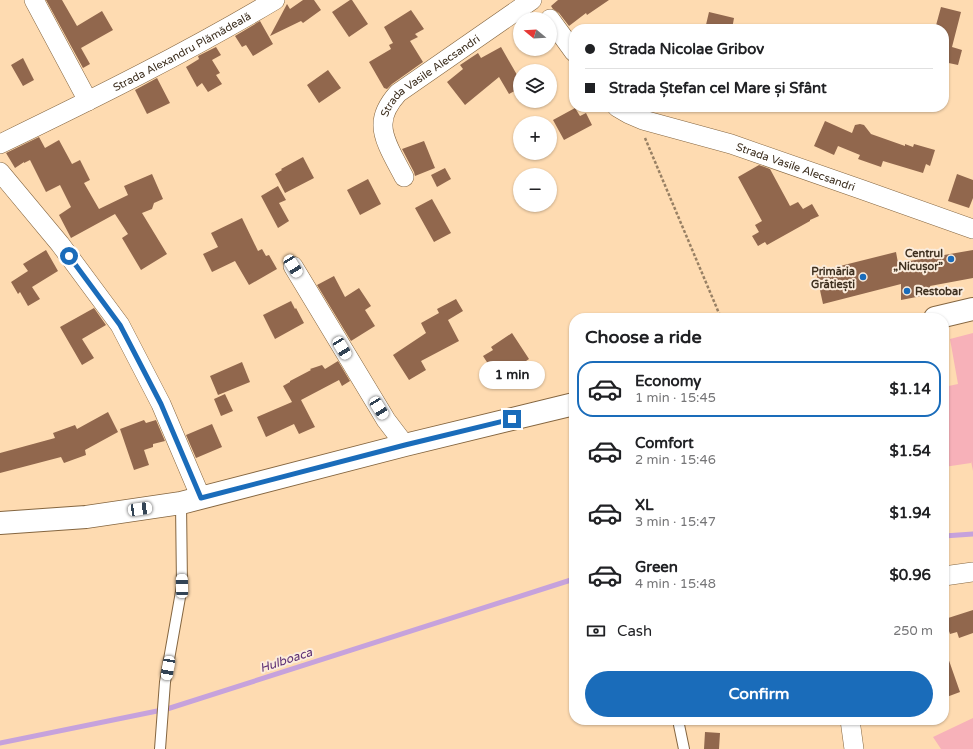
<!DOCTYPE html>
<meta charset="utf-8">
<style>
:root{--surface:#fff;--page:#f2f2f2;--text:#202124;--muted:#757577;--line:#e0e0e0;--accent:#1a6cba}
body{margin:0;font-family:"Varela Round",sans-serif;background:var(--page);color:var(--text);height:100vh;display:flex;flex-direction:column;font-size:15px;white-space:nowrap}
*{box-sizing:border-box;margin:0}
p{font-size:13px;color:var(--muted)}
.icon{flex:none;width:22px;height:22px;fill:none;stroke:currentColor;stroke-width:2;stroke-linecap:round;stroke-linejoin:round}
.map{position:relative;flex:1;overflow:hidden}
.details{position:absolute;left:569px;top:313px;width:380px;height:412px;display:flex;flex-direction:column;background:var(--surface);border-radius:16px;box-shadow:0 1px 3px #0004}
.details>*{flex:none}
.top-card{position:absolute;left:569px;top:24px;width:380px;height:88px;border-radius:16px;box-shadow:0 1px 3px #0004;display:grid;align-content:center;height:88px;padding:0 16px;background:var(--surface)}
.needle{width:26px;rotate:288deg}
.controls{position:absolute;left:513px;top:12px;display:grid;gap:8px}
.controls a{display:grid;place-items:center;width:44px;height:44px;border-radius:50%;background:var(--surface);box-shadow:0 1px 3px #0004;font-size:20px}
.end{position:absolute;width:18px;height:18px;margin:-9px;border:5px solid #1a6cba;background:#fff;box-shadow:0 0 0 2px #fff}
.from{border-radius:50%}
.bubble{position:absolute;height:28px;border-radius:14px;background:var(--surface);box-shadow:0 1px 3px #0004;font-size:13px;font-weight:800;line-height:28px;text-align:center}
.car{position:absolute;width:12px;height:24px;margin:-12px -6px;border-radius:5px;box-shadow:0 0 3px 1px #0007;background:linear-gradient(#fff 24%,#345 0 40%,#fff 0 76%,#345 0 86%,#fff 0)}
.top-card b{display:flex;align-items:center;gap:14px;height:38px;font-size:15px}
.top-card b+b{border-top:1px solid var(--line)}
.top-card i{width:10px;height:10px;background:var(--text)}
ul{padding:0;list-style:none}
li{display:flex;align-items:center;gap:12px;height:56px;margin:0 8px 6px;padding:0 8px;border:2px solid transparent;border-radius:16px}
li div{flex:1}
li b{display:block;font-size:15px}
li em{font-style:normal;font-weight:800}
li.active{border-color:var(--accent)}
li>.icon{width:36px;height:36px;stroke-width:1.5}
h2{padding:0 16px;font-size:18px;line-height:48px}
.pay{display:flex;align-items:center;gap:10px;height:44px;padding:0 16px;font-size:15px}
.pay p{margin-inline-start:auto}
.button{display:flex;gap:8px;margin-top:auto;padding:8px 16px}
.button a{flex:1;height:46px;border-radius:24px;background:var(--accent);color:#fff;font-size:16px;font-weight:800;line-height:46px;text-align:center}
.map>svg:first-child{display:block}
</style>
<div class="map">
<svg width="973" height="749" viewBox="0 0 973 749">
<rect width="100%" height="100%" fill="#fedbb1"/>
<path fill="#f7b1b9" d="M973,333V471L971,461V463L944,467V387L958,384L950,339Z
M973,718V749H941L933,737Z"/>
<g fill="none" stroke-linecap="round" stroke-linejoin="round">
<path stroke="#c6a2dc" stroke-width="5" d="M944,536L973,534
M0,743L167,709L574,579"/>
</g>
<path fill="#91674d" d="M46,0H62L77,26L102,11L113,30L81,48L90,64L83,68Z
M303,0H314L321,10L303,23L301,21L270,36L287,4L290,9Z
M350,0H352L368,24L349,37L332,12Z
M558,0H609L587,15L586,13L569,26L559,13L553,9L551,6Z
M941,7L961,12L952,47L962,50L958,65L944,62V29H935Z
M411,10L424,29L415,34L418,37L410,41L423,62L392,84L387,89L384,88L369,62L391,49L389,45L393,43L384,27Z
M709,12L734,18L732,29H705Z
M260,21L273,44L253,56L246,45L242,47L235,36Z
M216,47L221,55L212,60L220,73L216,75L222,84L208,92L202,83L197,87L186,67L199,59L198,56Z
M501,47L520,80V88L509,94L499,77L465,105L447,82L463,69L460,65L478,53L481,58Z
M23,58L34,80L23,86L11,65Z
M328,70L341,88L319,103L307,85Z
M157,78L170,103L147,114L135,90Z
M575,108L580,116L586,113L592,125L564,140L553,120Z
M825,121L852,133L855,125L860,124L864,125L871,134L905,146V144L913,147L914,144L935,150L930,166L926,164L923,173L883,161L881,167L858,159L860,155L838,146L834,155L814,146Z
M39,137L45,148L59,140L72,164L80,160L90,180L84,183L99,209L128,195L124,186L152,174L163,199L154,203L152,209L142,213L167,254L141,270L122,238L128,234L115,214L71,238L59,215L71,207L60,185L46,192L30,160L24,163V162L15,168L6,153Z
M424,141L435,168L415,176L414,172L402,149Z
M303,157L314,178L285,193L275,174L282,170L281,169Z
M759,165L770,169L790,206L798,202L803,209L812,204L819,216L810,220V221L767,245L765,242L758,246L752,236L759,232L755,225L762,221L738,177Z
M445,168L451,179L437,187L431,175Z
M957,174L973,180V198L969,208L948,201Z
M368,179L381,204L360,215L347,190Z
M278,186L286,200L279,203L289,221L278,228L261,196Z
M432,199L451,233L434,242L415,208Z
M242,218L258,251L262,249L266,256L269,255L277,269L249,285L235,261L212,272L203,254L218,247L211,233Z
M46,250L58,271L32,287L40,299L28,306L20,292L18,294L11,282L28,271L23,264Z
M973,250V278L930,286L932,294L901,300V284L823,304L816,272L896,252L898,263Z
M334,276L345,297L359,288L371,306L365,310L375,326L351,341L317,285Z
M456,299L463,311L448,320L459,341L421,361L426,370L409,380L393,355L426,333L421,323L439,313L437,309Z
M291,301L295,309L296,308L304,323L275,339L263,315Z
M94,308L106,325L82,339L94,358L82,365L60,327Z
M512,333L529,359L508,373L504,367L494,373L483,356L493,350L491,347Z
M338,361L350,381L342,386L339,380L301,400L315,427L299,434L294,424L266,437L257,417L292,402L283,386L290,382V381L311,370L310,369L322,365L325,369Z
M242,362L250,382L218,395L210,376Z
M225,394L233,411L221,416L214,399Z
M108,412L118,432L85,450L86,455L64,463L61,457L0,473V453L55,438L53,433L75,425L77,429Z
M144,420L146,423L156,420L165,441L153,444V447L144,450L149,465L134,470L120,429Z
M212,424L222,447L196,458L186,435Z
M973,610V633L959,638L957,632L950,634L945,619Z
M946,652L960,692L944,698V653Z
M705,732L720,733L719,749H704Z"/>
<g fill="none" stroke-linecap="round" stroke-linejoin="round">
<g stroke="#856640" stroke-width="12">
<path id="service" d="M678,720L684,749
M160,749L165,682L182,586L181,503"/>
</g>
<g stroke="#856640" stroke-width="20">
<g id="minor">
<path d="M34,0L88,101"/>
<path d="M550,19L574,52"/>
<path id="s1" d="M617,107L629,114L643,120L731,144L863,190L973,229"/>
<path id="s2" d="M0,144C93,99 186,53 275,0"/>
<path d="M0,172L60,244L120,325L161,404L201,498"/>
<path id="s3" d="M404,177C397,163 382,140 383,124C383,112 390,102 398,93L532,0"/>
<path d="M293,266L386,420L405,445"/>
<path d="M944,576L973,572"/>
<path d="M850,720L854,749"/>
</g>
</g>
<g stroke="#856640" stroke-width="24">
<path id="tertiary" d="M935,318L973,309
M0,523L86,517L181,503L405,445L574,404"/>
</g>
<path stroke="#988064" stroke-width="2.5" stroke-dasharray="3 2" stroke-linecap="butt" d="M645,138L721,318"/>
<use href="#service" stroke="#fff" stroke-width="10"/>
<use href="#minor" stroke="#fff" stroke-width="19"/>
<use href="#tertiary" stroke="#fff" stroke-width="22"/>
</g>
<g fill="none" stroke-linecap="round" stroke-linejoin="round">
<path stroke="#1a6cba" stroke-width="5" d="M69,256L120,325L161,404L201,498L405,445L512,419"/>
</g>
<g fill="#1a6cba" stroke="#fbecdc" stroke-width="1.5">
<circle cx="951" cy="259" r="4"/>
<circle cx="863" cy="277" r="4"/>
<circle cx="907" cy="291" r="4"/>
</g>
<g text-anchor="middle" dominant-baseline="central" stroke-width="4" stroke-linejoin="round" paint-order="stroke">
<g font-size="11" fill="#3d2f1f" stroke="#fbecdc">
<text stroke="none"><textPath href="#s2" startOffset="204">Strada Alexandru Plămădeală</textPath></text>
<text stroke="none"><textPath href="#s3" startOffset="128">Strada Vasile Alecsandri</textPath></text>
<text stroke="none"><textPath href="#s1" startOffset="189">Strada Vasile Alecsandri</textPath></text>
</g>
<g font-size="11" font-weight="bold" fill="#3d2f1f" stroke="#fbecdc" text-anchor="end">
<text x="943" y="253">Centrul<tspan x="943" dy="13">„Nicușor”</tspan></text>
<text x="855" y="271">Primăria<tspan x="855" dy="13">Grătiești</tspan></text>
<text x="915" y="291" text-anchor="start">Restobar</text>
</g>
<g font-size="12" font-style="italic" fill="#5b2d73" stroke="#fbecdc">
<text transform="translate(286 660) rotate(-18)">Hulboaca</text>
</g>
</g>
</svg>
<div class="controls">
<a><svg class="needle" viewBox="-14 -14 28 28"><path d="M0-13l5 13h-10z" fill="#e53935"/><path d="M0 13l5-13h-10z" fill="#757577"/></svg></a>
<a><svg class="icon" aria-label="layers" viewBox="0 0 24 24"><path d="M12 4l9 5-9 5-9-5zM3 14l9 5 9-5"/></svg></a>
<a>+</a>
<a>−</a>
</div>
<i class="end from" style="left:69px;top:256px"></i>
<i class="end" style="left:512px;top:419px"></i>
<div class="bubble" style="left:479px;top:361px;width:66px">1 min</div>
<i class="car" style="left:293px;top:266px;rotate:148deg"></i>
<i class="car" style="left:342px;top:348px;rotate:149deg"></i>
<i class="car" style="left:379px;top:408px;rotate:148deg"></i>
<i class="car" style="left:140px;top:509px;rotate:82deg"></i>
<i class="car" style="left:182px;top:586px;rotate:359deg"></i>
<i class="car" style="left:168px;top:668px;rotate:190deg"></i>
<div class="top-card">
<b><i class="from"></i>Strada Nicolae Gribov</b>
<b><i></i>Strada Ștefan cel Mare și Sfânt</b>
</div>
<section class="details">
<h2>Choose a ride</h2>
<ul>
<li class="active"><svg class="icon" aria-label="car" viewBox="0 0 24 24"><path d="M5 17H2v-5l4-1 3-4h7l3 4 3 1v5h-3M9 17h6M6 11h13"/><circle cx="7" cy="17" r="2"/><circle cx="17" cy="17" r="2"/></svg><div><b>Economy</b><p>1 min · 15:45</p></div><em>$1.14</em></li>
<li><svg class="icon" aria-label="car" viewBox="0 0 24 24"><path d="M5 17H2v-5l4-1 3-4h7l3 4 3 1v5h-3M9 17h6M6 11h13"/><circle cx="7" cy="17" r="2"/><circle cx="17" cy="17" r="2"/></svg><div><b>Comfort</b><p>2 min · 15:46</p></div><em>$1.54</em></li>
<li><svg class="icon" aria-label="car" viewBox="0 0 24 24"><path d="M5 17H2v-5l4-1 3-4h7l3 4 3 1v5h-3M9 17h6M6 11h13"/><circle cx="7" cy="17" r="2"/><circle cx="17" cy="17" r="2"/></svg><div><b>XL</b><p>3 min · 15:47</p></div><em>$1.94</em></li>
<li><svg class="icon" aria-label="car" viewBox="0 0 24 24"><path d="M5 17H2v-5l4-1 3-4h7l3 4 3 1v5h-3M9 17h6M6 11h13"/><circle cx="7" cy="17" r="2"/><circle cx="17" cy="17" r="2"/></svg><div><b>Green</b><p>4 min · 15:48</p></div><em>$0.96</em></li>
</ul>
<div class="pay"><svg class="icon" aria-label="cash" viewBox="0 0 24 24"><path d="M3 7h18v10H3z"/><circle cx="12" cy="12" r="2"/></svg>Cash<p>250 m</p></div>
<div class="button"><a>Confirm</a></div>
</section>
</div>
